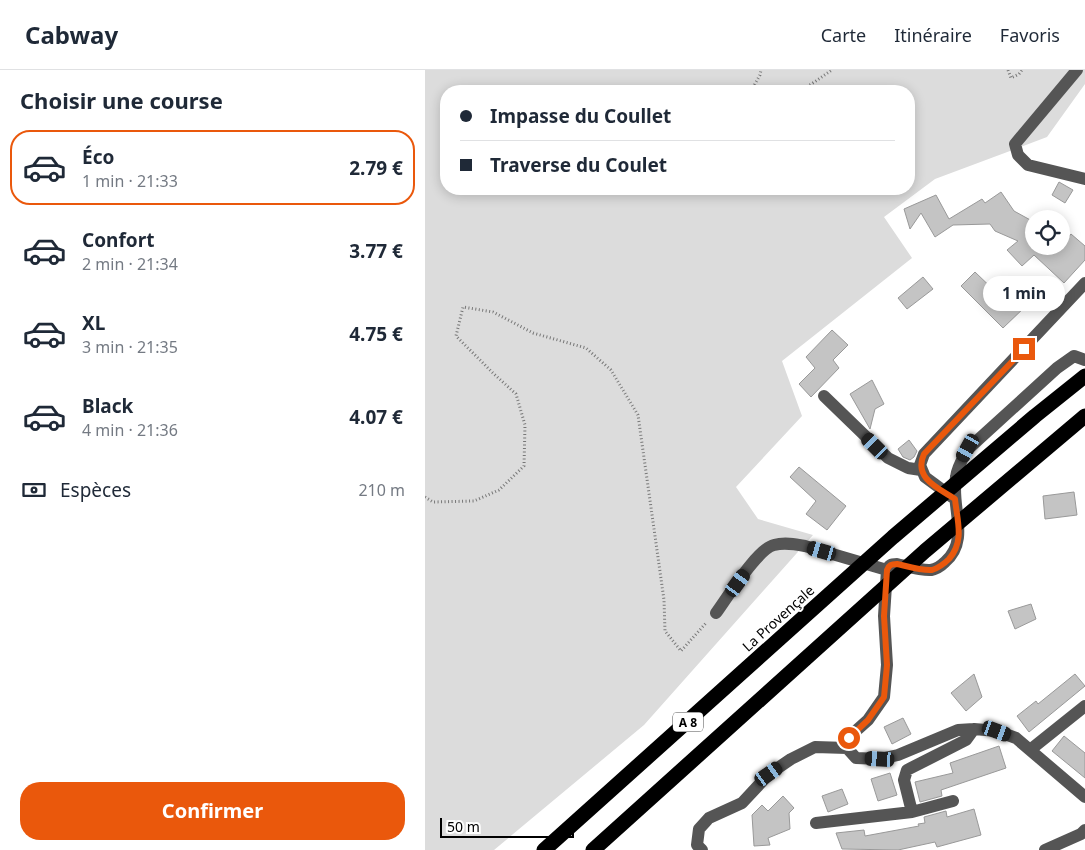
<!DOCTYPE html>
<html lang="fr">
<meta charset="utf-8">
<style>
:root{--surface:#fff;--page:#f6f6f7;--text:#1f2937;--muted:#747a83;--line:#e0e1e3;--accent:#ea580c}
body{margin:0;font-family:"Noto Sans",sans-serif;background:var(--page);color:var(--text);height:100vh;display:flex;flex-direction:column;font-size:19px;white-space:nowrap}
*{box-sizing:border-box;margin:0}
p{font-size:16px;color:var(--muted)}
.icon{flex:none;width:28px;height:28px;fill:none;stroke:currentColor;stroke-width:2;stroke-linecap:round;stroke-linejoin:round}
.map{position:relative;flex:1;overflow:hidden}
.sheet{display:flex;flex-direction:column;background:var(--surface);width:425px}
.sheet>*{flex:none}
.banner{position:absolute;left:15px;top:15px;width:475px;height:110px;border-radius:20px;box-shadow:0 2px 12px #0003;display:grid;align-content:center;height:110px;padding:0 20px;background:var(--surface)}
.fabs{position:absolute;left:600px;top:140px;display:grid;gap:10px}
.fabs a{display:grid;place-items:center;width:45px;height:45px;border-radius:50%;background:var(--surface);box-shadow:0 2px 12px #0003;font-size:25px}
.scale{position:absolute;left:15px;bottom:12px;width:134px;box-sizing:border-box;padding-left:5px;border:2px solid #000;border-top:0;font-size:14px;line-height:18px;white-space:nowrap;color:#000;-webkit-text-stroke:4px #fff;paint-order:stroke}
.end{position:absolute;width:22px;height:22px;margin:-11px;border:6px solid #ea580c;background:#fff;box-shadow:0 0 0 2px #fff}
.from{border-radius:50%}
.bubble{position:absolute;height:35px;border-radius:18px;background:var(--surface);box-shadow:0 2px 12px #0003;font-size:16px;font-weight:700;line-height:35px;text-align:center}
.car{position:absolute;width:15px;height:30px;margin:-15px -8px;border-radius:6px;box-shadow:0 0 4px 1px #0007;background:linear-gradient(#222 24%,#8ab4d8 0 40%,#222 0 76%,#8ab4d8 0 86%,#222 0)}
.banner b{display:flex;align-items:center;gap:18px;height:48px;font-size:19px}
.banner b+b{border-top:1px solid var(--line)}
.banner i{width:12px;height:12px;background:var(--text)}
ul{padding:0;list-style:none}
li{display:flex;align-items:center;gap:15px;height:75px;margin:0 10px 8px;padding:0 10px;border:2px solid transparent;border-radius:20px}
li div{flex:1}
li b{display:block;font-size:19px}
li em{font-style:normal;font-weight:700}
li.current{border-color:var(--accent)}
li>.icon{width:45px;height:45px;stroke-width:1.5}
h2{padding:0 20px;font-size:22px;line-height:60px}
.pay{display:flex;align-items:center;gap:12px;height:55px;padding:0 20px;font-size:19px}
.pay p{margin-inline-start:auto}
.cta{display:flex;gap:10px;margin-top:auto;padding:10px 20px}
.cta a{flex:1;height:58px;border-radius:20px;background:var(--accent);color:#fff;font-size:20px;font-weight:700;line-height:58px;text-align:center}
header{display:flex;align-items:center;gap:30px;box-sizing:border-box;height:70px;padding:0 25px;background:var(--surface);border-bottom:1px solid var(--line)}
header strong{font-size:24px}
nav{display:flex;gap:28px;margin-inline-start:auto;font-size:18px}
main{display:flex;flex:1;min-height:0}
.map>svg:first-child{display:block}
</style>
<header>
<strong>Cabway</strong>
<nav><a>Carte</a><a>Itinéraire</a><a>Favoris</a></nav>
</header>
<main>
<section class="sheet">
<h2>Choisir une course</h2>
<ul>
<li class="current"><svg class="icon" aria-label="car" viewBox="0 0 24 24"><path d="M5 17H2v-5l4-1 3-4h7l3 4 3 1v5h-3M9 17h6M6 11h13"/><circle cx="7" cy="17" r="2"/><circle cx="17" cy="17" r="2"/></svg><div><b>Éco</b><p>1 min · 21:33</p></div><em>2.79 €</em></li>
<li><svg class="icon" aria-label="car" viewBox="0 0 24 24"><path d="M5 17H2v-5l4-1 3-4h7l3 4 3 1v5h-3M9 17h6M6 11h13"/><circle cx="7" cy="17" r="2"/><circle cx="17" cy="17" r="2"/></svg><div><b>Confort</b><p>2 min · 21:34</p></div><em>3.77 €</em></li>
<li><svg class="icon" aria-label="car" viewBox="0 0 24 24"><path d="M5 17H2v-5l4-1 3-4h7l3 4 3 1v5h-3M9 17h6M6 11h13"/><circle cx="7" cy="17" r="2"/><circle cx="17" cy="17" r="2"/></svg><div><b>XL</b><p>3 min · 21:35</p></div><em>4.75 €</em></li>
<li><svg class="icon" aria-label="car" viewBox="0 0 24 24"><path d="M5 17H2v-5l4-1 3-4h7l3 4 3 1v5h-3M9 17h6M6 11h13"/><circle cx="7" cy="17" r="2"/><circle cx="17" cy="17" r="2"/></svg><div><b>Black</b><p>4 min · 21:36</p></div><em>4.07 €</em></li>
</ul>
<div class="pay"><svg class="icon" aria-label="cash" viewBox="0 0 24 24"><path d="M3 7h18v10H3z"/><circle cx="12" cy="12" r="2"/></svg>Espèces<p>210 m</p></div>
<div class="cta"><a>Confirmer</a></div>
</section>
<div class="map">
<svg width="660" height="780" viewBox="0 0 660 780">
<rect width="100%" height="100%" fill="#fff"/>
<path fill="#dcdcdc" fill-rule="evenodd" d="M0,0H660V14L622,67L510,109L459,147L487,188L357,291L377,346L311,417L333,449L388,465L219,655L69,780H0ZM21,21H484V119H21Z"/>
<path fill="#c4c4c4" stroke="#999" d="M634,112L648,120L640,133L627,125Z
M576,122L589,141L609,152V176H636L646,164L660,176V190L639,213L609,185L597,196L582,180L593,171L570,161L565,154L528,155L510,167L496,143L485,159L479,139L511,125L524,149L557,129L560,133Z
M550,202L575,226L591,210L615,228L606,239L602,235L578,258L536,216Z
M498,207L508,219L482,239L473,228Z
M407,260L423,275L408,290L414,298L386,327L374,314L390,298L381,287Z
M447,310L459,334L450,339L445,359L425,324Z
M484,370L492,381L489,387L485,390L478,387L473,379Z
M374,397L421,436L402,460L381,444L391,431L365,407Z
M649,422L652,445L620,449L618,426Z
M606,534L611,549L590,559L583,541Z
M549,604L557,627L541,641L526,623Z
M650,604L660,616L604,662L592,646L611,631L613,634Z
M478,648L486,664L467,674L459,657Z
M639,666L660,683V708L627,681Z
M574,676L581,698L516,720L517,726L495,732L490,712L528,703L525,693Z
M465,703L472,725L453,731L446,709Z
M417,719L423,734L403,742L397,726Z
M358,726L369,738L364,743L365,759L343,768L345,775L329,776L327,745L337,735L343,741Z
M549,739L556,765L512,777L510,772L473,780L417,779L411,763L439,760L440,766L494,756L493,754L500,753L499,747L521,741L522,747Z"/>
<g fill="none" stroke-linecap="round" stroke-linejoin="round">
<path stroke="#777" stroke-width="3" stroke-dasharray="1 2.5" stroke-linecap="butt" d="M583,0L586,8L594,4L597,0
M326,21L335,5L336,0
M376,21L407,0
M0,427L8,432L49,431L74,420L99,396L100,355L91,324L69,304L31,266L38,237L68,242L108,263L161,278L186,300L213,345L239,530L240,561L256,581L281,553"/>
<path stroke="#555" stroke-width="12" d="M652,0L590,74L593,85L603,95L660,109
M660,290L649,286L632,298L543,379C538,388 532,397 531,407C525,436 546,470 520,492C517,495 511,499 506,500C498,501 481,496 472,494C466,494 464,495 462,500L459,546L462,595L459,627L443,650L424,667L422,678L431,688L455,689L473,685L533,660L549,659L572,661L591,668L660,727
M399,326L463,388L483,398L496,400
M527,427L500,407L495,395L499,384L660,213
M291,543C302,528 332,479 349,475C359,472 370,474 380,476L462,500
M605,680L660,636
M487,742L528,731
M391,753L487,742L479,710L482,700L541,670L549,659
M277,780L272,775L274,759L284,748L317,733L344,704L366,689L390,677L422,678
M620,780L656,764L660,760"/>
<path stroke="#000" stroke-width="15" d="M119,780L468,467L610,346L660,306
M168,780L500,481L660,346"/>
</g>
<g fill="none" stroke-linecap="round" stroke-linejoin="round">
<path stroke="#ea580c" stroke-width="6" d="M424,668L443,650L459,627L462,595L459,546L462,500C464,495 466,494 472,494C481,496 498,501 507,500C513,498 519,494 524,489C540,471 532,450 530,429C513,418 488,408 499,384L599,279"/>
</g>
<g text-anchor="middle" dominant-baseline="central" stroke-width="4" stroke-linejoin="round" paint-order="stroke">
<rect fill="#fff" stroke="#4c4c4c" stroke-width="1" x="248" y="642.5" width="30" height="19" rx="4"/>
<g font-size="12" font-weight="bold" fill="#000">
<text x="263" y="652">A 8</text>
</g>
<g font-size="14" fill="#000" stroke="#fff">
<text transform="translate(353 548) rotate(-42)">La Provençale</text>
</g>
</g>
</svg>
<div class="fabs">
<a><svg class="icon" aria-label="locate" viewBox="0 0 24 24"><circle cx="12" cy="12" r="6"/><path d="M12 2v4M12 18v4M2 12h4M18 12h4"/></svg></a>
</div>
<div class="scale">50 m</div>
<i class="end from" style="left:424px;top:668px"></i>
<i class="end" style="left:599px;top:279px"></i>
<div class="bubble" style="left:558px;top:206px;width:82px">1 min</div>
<i class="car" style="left:450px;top:376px;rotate:315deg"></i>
<i class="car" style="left:543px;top:378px;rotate:209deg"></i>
<i class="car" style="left:397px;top:481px;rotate:286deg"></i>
<i class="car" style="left:313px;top:513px;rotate:36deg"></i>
<i class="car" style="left:572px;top:661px;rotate:110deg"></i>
<i class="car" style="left:455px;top:689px;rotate:273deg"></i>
<i class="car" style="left:344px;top:704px;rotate:55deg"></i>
<div class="banner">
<b><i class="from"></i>Impasse du Coullet</b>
<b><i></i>Traverse du Coulet</b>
</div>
</div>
</main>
